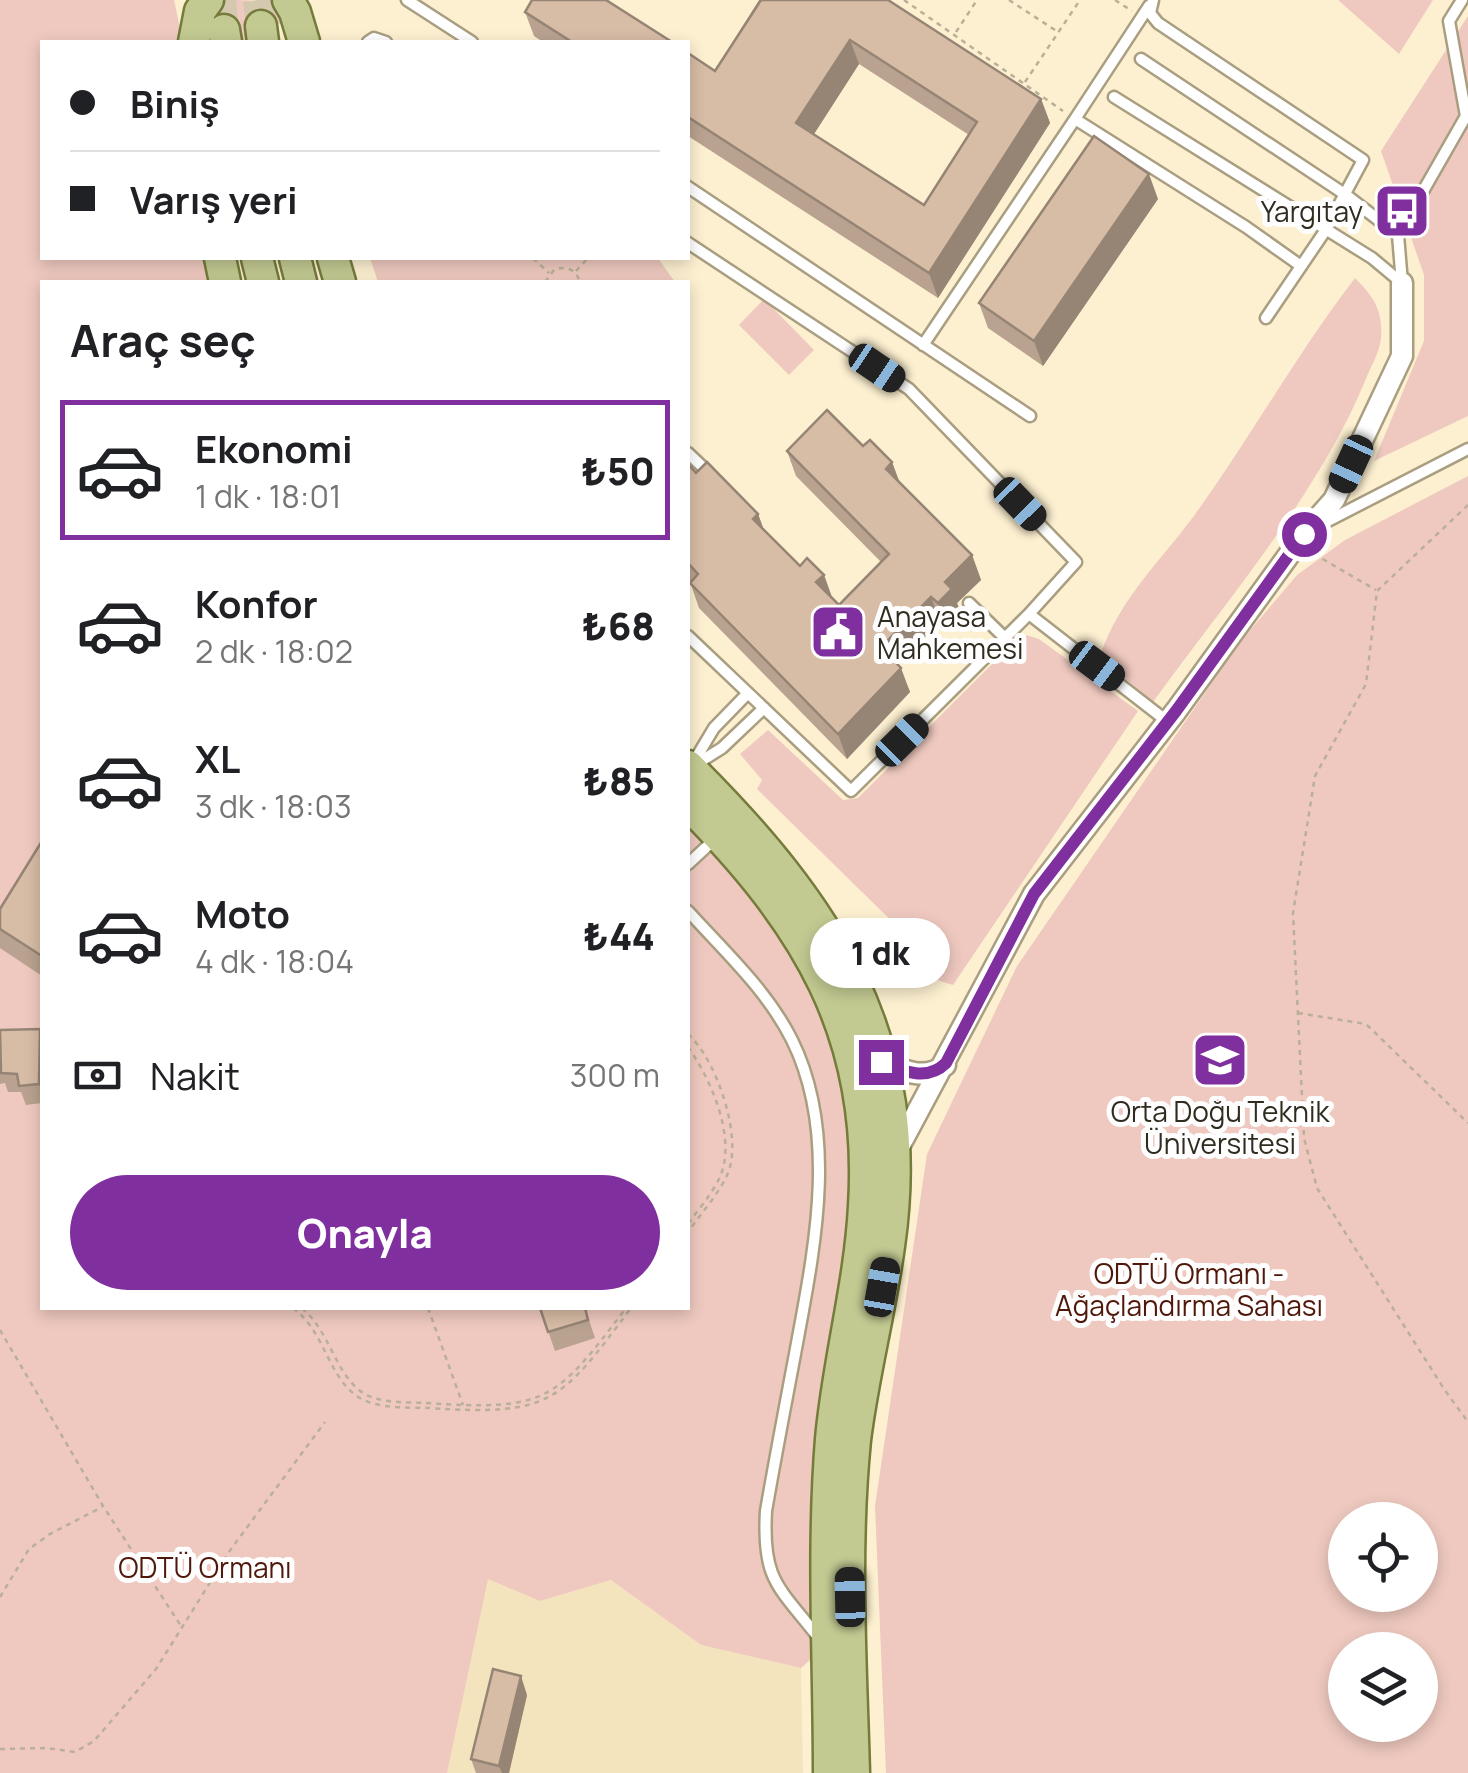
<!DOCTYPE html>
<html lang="tr">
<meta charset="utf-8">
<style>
:root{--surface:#fff;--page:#f6f6f6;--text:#202124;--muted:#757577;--line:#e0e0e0;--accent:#802f9f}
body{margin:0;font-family:Manrope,sans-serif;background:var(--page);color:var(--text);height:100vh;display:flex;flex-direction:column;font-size:38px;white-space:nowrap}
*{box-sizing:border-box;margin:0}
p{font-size:32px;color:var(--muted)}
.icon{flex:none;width:55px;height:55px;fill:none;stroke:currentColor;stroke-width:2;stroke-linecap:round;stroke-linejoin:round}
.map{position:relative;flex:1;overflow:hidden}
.side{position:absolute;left:40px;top:280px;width:650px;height:1030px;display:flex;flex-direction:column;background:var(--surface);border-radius:0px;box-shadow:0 5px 15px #0003}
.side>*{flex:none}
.hud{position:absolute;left:40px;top:40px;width:650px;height:220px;border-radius:0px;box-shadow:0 5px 15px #0003;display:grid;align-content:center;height:220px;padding:0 30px;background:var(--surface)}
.tools{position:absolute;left:1328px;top:1502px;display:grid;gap:20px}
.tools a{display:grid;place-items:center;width:110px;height:110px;border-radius:50%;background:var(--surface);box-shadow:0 5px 15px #0003;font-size:50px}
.end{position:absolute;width:45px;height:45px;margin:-22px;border:12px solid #802f9f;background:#fff;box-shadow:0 0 0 5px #fff}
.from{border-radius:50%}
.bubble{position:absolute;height:70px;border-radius:35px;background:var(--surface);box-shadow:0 5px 15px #0003;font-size:32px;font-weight:800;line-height:70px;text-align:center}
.car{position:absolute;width:30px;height:60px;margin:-30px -15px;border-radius:12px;box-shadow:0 0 8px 2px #0007;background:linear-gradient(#222 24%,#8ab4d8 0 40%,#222 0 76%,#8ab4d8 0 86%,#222 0)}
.hud b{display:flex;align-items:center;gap:35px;height:95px;font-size:38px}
.hud b+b{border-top:2px solid var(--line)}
.hud i{width:25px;height:25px;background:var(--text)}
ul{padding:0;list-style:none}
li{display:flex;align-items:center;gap:30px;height:140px;margin:0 20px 15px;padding:0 10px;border:5px solid transparent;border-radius:0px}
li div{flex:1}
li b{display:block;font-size:38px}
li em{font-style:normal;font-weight:800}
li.selected{border-color:var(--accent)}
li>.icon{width:90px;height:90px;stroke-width:1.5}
h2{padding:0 30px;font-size:45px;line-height:120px}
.pay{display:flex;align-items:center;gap:25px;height:110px;padding:0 30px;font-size:38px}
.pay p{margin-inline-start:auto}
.button{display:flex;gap:20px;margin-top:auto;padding:20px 30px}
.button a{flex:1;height:115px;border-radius:60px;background:var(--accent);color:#fff;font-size:40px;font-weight:800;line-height:115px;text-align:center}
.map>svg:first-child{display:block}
</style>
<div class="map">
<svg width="1468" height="1773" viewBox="0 0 1468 1773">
<rect width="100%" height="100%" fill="#fdf0d1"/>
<path fill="#f4e4be" d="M487,1578L540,1601L611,1580L701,1645L801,1668L803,1773H447Z"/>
<path fill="#efc9bf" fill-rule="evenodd" d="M0,0H174L183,42H42V258H203L208,282H42V1308H688V828L727,867L759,879L857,1089L826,1646L801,1668L701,1645L611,1580L540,1601L488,1579L447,1773H0Z
M227,0C258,0 270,0 286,23L246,28L247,42H238L210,32L213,15Z
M1338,0H1433L1399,54Z
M1468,16V416L1374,461L1424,341V275L1381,151Z
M370,258H658L675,282H378Z
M1355,278C1374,297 1383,310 1381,338C1380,352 1370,368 1365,381C1318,495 1226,601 1153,702L1100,657C1118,598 1167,555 1201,506C1254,431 1299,351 1355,278Z
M764,299L814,350L789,375L739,325Z
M1468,476V1773H886L875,1506L927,1154L1017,966L1240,642L1297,575L1345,540ZM1345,1520H1420V1595H1345ZM1345,1650H1420V1725H1345Z
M1026,635L1039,639L1138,711L953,985L940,981L902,949L909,938L757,789L762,780L740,754L768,730L843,800L858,798L1014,642Z"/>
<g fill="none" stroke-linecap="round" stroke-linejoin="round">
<path stroke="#d4c9ae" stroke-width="30" stroke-dasharray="30 15" stroke-linecap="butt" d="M221,0L224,30
M258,0L261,26"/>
<g stroke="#aa9e81" stroke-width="15">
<path id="service" d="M407,0L472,42
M1153,0L1150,13L1158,23L1363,160L1325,231L1266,318
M1149,6L1075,119L1246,227L1301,266
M368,42L374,38L386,42
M1141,59L1346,195L1398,235L1402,283
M1114,97L1372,258L1402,283
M688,187L1030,416
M1398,235L1466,116L1449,21L1462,0
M688,243L909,389L1076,562L1029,614L1168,722
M923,345L1075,119
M688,453L708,472
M1318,526L1468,449
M969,603L1005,638
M688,636L851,791L1029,614
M693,763L714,728L748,693
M695,765L722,748L764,708
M688,864L715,839
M688,911C725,952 767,990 792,1040C840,1137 813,1255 795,1354C785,1407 775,1459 766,1511C762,1580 778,1586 818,1637"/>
</g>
<g stroke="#aa9e81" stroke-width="25">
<path id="minor" d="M881,1062C902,1070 926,1082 945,1065
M895,1154L1034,894L1176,711L1304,534L1334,500L1402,356V283"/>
</g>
<g stroke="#757b3a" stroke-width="35">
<path id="primary" d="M288,0L295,12L304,42
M261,26L263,42
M224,30L226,42
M194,42L200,11L208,0
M220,258L225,282
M257,258L263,282
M295,258L301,282
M333,258L340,282
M688,766C828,905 919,1039 889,1246C880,1312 863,1375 855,1440C844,1550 851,1663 854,1773
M688,804C805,922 875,1032 864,1206C860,1284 838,1361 831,1439C822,1551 829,1661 829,1773"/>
</g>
<path stroke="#bab097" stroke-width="2.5" stroke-dasharray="5 5" stroke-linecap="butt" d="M904,0L1063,111
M1009,0L1058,32
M1115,0L1132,11
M956,32L977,0
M1025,82L1080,0
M533,258L549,273
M576,271L588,258
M545,282L554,270C567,265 576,270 580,282
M1468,505L1377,591L1366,684L1315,776L1293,913L1304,1138L1317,1188L1444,1389L1468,1422
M1314,554L1376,590
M1298,1013L1366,1024L1468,1123
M688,1034C716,1059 743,1136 728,1173C719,1194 701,1213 688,1232
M688,1047C711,1079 738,1140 719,1179C711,1195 698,1210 688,1224
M293,1308C324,1331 327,1372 354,1394C374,1410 406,1407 429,1408C551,1416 560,1403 631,1308
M302,1308C329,1331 334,1369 359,1390C376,1404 405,1402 426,1403C546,1411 555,1402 626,1308
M428,1308L463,1405
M0,1330L103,1506L181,1626
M0,1597L29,1549L50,1534L102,1507
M0,1749L47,1748L75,1752L94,1741L156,1669L231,1549L325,1422"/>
<use href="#service" stroke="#fff" stroke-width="10"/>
<use href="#minor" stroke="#fff" stroke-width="20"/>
<use href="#primary" stroke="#c2c991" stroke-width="30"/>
</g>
<path fill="#b9a28f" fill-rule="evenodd" d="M759,0H888L1041,99L1050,123L938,298L688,136V53L715,71ZM859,64L969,135L924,205L814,134Z
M525,12L672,42H543L534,36Z
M1158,199L1043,366L988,328L979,303Z
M863,446L892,462L900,483L972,555L981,580L957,603L961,614L947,628L940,622L898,664L910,692L847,759L699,608L690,582L688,579V464L696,473L758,514L764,530L800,566L824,575L832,598L839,605L881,562L796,476L787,451Z
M42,841V976L0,948V909Z
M0,1030L42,1037V1103L26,1105L21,1092H8L5,1083L0,1084Z
M540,1308H585L595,1338L555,1351Z
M527,1695L509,1773H476L471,1759Z"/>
<path fill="#968474" d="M850,40L859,64L805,148L796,123Z
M1041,99L1050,123L938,298L929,273Z
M1149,174L1158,199L1043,366L1034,341Z
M892,462L901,487L886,469Z
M758,514L767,539L753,519Z
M972,555L981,580L957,603L961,614L947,628L938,603L945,582Z
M824,575L833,600L816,582Z
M931,597L940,622L890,672L881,647Z
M901,668L910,692L847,759L838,734Z
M40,1029L42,1037V1094L39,1084Z
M521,1676L527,1695L509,1773H502L499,1766Z"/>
<path fill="#d7bca6" stroke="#968474" stroke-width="2.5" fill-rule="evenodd" d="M532,0H606L672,42H572L525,12Z
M761,0H888L1041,99L929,273L688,117V53L715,71ZM850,40L977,122L924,205L796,123Z
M1094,136L1149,174L1034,341L979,303Z
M827,410L863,446L870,440L892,462L886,469L972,555L945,582L952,589L938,603L931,597L881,647L901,668L838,734L690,583L698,574L688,563V464L696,473L707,462L758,514L753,519L800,566L807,558L824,575L816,582L839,605L889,554L787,451Z
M42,841V956L0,929V909Z
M40,1029L39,1084L19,1086L17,1074L1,1073L0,1030Z
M540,1308H585L588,1320L548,1332Z
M493,1669L521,1676L499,1766L471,1759Z"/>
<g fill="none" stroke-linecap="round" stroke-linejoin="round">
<path stroke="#802f9f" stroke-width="12" d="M881,1062C903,1071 927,1082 946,1063L1034,894L1176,711L1304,534"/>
</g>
<defs>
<g id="bus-square" transform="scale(2.875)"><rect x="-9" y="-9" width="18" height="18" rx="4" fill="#802f9f" stroke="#fefefe"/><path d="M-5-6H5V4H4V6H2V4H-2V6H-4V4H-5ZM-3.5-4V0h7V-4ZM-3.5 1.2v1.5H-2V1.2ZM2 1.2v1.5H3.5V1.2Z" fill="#fff"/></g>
<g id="civic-square" transform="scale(2.875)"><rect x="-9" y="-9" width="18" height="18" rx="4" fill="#802f9f" stroke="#fefefe"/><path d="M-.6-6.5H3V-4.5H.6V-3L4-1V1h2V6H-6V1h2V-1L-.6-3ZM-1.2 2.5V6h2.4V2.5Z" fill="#fff"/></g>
<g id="university-square" transform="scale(2.875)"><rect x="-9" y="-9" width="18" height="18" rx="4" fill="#802f9f" stroke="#fefefe"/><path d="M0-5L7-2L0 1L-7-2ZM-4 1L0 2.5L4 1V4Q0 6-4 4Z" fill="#fff"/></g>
</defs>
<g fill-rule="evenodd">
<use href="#bus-square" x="1402" y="211"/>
<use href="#civic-square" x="838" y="632"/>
<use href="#university-square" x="1220" y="1060"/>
</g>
<g text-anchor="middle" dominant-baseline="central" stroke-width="10" stroke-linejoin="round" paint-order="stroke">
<g font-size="28" fill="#312c20" stroke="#fefefe" text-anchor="end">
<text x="1363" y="211">Yargıtay</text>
<text x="877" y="616" text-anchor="start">Anayasa<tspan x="877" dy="32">Mahkemesi</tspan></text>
<text x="1220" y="1111" text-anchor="middle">Orta Doğu Teknik<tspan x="1220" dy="32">Üniversitesi</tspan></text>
</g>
<g font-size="28" fill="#50180a" stroke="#fefefe">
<text x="1189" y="1273">ODTÜ Ormanı -<tspan x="1189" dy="32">Ağaçlandırma Sahası</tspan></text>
<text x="205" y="1567">ODTÜ Ormanı</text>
</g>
</g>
</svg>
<div class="tools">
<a><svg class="icon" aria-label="locate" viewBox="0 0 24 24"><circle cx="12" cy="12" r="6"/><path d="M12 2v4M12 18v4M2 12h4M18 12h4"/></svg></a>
<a><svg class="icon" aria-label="layers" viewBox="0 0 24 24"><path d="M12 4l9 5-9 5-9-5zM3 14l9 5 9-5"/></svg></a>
</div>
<i class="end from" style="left:1304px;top:534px"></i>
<i class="end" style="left:881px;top:1062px"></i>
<div class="bubble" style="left:810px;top:918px;width:140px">1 dk</div>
<i class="car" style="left:877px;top:368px;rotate:124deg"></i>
<i class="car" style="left:1351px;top:464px;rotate:205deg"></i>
<i class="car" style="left:1020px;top:504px;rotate:136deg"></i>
<i class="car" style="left:1097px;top:666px;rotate:127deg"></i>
<i class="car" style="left:902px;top:740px;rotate:45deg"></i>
<i class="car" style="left:882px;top:1287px;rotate:10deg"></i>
<i class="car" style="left:850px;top:1597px;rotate:359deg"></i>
<div class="hud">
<b><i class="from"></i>Biniş</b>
<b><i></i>Varış yeri</b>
</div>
<section class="side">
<h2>Araç seç</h2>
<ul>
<li class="selected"><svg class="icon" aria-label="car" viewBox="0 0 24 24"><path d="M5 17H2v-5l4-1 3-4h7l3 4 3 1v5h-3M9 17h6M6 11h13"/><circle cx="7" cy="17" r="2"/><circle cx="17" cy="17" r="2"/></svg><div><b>Ekonomi</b><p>1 dk · 18:01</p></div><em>₺50</em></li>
<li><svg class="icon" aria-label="car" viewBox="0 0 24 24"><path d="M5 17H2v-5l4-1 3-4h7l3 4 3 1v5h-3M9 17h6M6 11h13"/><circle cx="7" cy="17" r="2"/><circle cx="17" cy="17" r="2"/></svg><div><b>Konfor</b><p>2 dk · 18:02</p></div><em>₺68</em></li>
<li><svg class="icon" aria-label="car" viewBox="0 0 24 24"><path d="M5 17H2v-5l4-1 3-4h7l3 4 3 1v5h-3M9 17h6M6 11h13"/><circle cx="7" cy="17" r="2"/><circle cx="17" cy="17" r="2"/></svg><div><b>XL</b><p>3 dk · 18:03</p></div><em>₺85</em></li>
<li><svg class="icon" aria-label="car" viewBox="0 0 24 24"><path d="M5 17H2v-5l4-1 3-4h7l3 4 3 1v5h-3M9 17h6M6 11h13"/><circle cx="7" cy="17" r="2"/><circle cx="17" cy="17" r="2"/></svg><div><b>Moto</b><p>4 dk · 18:04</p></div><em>₺44</em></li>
</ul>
<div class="pay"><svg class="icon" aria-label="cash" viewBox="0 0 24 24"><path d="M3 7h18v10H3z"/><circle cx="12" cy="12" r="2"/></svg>Nakit<p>300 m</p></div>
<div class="button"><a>Onayla</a></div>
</section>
</div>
